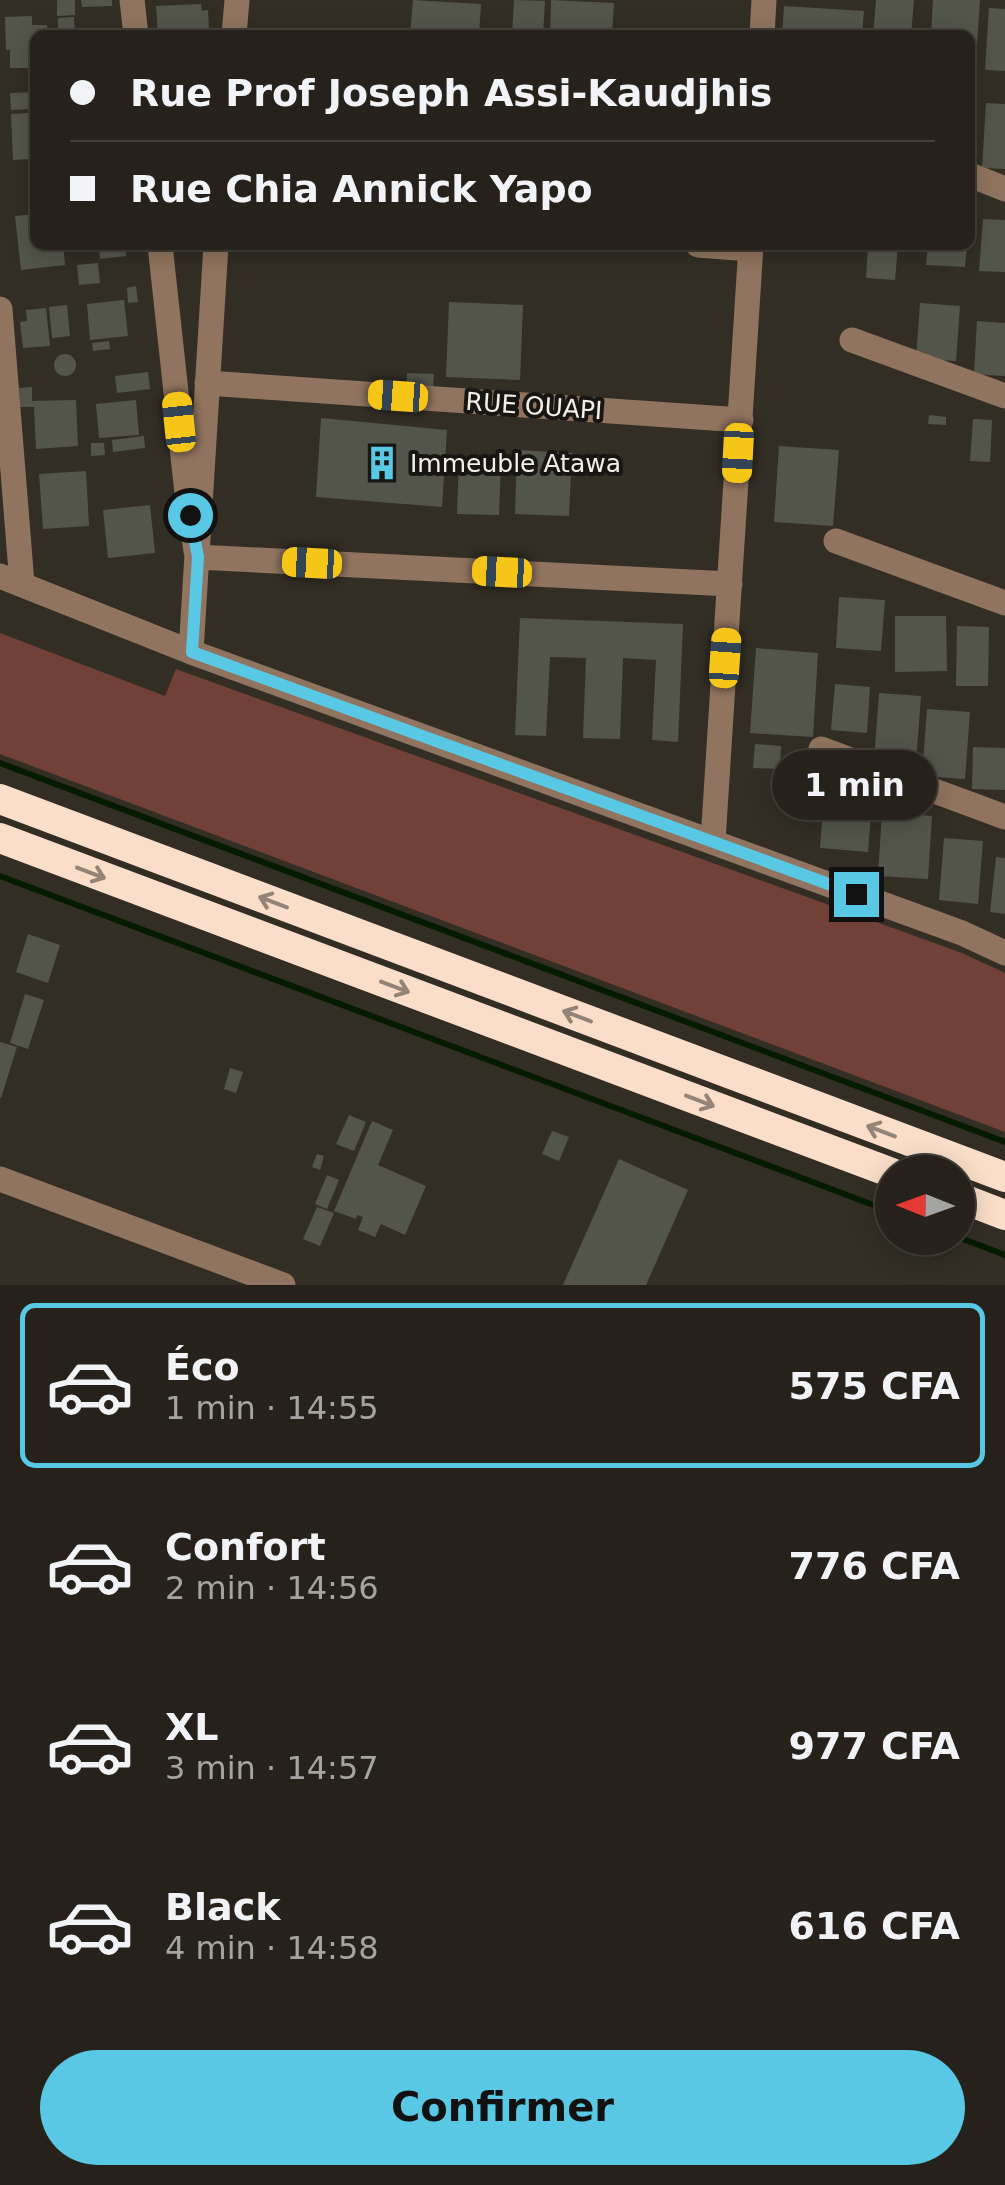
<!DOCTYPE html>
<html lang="fr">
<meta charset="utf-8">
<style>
:root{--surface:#26221b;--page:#2e2a24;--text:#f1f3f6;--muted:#a4a4a3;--line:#423f3a;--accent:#58c8e4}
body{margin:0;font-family:"DejaVu Sans",sans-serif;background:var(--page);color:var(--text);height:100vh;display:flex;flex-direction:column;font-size:38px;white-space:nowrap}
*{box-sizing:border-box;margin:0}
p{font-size:32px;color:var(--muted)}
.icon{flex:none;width:55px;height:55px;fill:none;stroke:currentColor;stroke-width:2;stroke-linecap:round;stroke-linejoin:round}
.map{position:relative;height:1285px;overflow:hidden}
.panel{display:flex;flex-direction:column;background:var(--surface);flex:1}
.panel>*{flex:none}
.top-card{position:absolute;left:30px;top:30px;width:945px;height:220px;border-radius:15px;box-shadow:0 5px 25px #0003,0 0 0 2px var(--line);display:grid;align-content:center;height:220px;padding:0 40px;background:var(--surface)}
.needle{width:65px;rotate:271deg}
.fabs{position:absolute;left:875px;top:1155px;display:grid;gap:20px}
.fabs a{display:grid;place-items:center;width:100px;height:100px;border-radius:50%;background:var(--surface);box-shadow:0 5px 25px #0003,0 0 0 2px var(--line);font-size:50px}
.end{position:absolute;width:45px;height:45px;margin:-22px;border:12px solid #58c8e4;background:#111;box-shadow:0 0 0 5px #111}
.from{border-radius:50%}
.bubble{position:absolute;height:70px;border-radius:35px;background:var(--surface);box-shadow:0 5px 25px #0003,0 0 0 2px var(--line);font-size:32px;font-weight:600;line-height:70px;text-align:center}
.car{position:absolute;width:30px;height:60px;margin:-30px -15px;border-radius:12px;box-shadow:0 0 8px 2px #0007;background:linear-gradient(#f5c518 24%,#345 0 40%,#f5c518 0 76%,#345 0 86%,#f5c518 0)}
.top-card b{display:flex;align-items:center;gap:35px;height:95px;font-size:38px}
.top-card b+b{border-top:2px solid var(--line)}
.top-card i{width:25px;height:25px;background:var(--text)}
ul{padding:18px 0 0;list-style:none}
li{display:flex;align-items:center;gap:30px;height:165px;margin:0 20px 15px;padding:0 20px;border:5px solid transparent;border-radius:15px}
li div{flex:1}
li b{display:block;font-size:38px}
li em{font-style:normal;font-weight:600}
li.active{border-color:var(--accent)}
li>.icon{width:90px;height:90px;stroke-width:1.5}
.cta{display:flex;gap:20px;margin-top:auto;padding:20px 40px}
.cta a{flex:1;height:115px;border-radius:60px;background:var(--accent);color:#111;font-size:40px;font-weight:600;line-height:115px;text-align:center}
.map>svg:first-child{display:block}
</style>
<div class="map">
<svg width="1005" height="1285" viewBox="0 0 1005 1285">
<rect width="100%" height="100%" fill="#322e24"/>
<path fill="#714137" d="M0,633L165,696L176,669L962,953L1005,973V1132L0,754Z"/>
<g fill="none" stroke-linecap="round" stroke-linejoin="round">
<path stroke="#051b00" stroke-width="6" d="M0,763L1005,1142
M0,876L892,1212
M958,1237L1005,1255"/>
</g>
<path fill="#54554a" d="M57,0H75V15L57,16Z
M81,0H112V6L82,7Z
M413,0L481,4L479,35H410Z
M514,0L545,1L543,35H512Z
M551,0L614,3L612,35H550Z
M876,0H914L911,35H873Z
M933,0H980L976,60H970V35H931Z
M201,4L202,11L208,10L209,30H203V35H158L156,6Z
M784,6L864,11L862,35H782Z
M989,8L1005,9V71L985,70Z
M32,16V25H47L48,35H35V68H10V50H6L5,17Z
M74,17L75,35H58V18Z
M35,92V109L11,110L10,93Z
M986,103L1005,104V169L982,168Z
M28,113L30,159L13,160L11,114Z
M35,214V245H63L65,265L21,270L15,216Z
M983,219L1005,220V272L979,271Z
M117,245H125L126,256L100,259L99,248Z
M868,245H898L895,280L866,278Z
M928,245H967L965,267L926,265Z
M98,263L100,283L79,285L77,265Z
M136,286L138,302L128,303L127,288Z
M124,300L128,336L90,340L87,304Z
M449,302L523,305L520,380L446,377Z
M920,303L960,306L956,361L916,359Z
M67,305L70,336L52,338L49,307Z
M46,308L50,346L23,348L20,322L27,321L26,310Z
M977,321L1005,323V376L974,374Z
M109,341L110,349L93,351L92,343Z
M54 365a11 11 0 1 1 22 0a11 11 0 1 1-22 0Z
M148,372L150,389L117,393L115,376Z
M407,373L434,374L433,391L406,390Z
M32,387V401L76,400L78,446L36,449L34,407H20L19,388Z
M136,400L139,435L99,438L96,404Z
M929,415L946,417V425L928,424Z
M321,418L447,430L442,507L316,497Z
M973,419L992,420L990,462L970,461Z
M144,436L145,448L113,452L112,440Z
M91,443H104L105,455L91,456Z
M779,446L839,450L833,526L774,522Z
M517,450L572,453L569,516L515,514Z
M459,458L501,460L499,515L457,514Z
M86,471L89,526L43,529L39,474Z
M150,505L155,553L108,558L103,510Z
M839,597L885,600L881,651L836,648Z
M895,616H946L947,671L895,672Z
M520,618L683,624L678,742L652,740L656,660L623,658L620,739L583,738L586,658L550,657L546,736L515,735Z
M957,626L989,627L988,686H956Z
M756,648L818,653L813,737L750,733Z
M835,684L870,687L867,733L831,730Z
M879,693L921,696L916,763L874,761Z
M927,709L970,712L965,779L922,776Z
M755,744L781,746L780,769L753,768Z
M973,747L1005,748V790L972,789Z
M825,782L873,786L868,852L820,848Z
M882,812L932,816L928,879L878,876Z
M944,838L983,841L978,904L939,900Z
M996,857L1005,858V914L990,912Z
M28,934L60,945L48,983L16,972Z
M25,994L44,1000L28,1049L10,1043Z
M0,1042L17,1047L1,1098H0Z
M230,1068L243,1072L236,1093L224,1089Z
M349,1115L366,1122L354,1151L336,1144Z
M372,1121L393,1130L378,1165L426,1186L405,1235L381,1224L375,1237L358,1230L363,1217L357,1215L356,1219L334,1211Z
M552,1131L569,1137L559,1161L542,1154Z
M317,1154L324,1156L320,1170L312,1167Z
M619,1159L688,1190L646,1285H563Z
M327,1175L339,1180L327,1209L315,1204Z
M317,1207L334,1213L320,1246L303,1239Z"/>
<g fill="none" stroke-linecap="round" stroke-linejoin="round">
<path stroke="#90745f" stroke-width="25" d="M132,0L136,35
M234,35L237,0
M762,35L764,0
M970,175L1005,189
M160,245L187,493L197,557L730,584
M698,245L750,249
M0,309L22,584
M852,340L1005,396
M207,383L741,420
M836,541L1005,603
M0,576L191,652L962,933L1005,953
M191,652L216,245
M821,749L1005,817
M713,841L751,245
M0,1179L283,1285"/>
<path stroke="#fadec9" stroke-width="30" d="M0,799L1005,1177
M0,838L892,1173
M958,1197L1005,1215"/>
</g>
<defs><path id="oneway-shaft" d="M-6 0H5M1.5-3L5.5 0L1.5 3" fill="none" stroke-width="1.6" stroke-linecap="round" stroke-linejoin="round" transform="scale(2.5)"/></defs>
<g stroke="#948477">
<use href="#oneway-shaft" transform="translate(91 873) rotate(21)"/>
<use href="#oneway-shaft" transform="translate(273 902) rotate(-159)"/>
<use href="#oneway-shaft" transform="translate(395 987) rotate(21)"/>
<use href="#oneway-shaft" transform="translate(577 1016) rotate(-159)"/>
<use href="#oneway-shaft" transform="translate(700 1101) rotate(21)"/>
<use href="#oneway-shaft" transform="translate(881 1131) rotate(-159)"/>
</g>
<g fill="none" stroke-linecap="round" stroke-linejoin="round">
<path stroke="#58c8e4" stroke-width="12" d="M190,515L198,557L192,652L856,894"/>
</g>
<defs>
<g id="building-bare" transform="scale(2.7)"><path d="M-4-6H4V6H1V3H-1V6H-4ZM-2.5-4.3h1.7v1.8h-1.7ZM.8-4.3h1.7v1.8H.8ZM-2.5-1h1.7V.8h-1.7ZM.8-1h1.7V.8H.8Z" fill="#58c8e4" stroke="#181612" stroke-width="2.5" paint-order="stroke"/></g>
</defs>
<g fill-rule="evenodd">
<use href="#building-bare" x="382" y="463"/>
</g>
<g text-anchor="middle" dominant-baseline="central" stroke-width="8" stroke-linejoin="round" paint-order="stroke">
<g font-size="25" fill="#f3f0ea" stroke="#181612">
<text transform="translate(534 406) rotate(4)">RUE OUAPI</text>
</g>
<g font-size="25" fill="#f3f0ea" stroke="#181612" text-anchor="start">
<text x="410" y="463">Immeuble Atawa</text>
</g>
</g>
</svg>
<div class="fabs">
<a><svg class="needle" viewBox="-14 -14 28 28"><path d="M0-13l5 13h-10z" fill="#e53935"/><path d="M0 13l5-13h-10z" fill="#a4a4a3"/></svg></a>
</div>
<i class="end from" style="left:190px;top:515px"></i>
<i class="end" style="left:856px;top:894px"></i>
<div class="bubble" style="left:772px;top:750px;width:165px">1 min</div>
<i class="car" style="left:398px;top:396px;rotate:274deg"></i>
<i class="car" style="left:179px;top:422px;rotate:354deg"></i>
<i class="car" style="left:738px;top:453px;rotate:183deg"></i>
<i class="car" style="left:312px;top:563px;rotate:273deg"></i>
<i class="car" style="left:502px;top:572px;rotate:273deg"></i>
<i class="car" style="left:725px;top:658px;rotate:4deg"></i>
<div class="top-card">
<b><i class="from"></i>Rue Prof Joseph Assi-Kaudjhis</b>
<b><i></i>Rue Chia Annick Yapo</b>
</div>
</div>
<section class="panel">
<ul>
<li class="active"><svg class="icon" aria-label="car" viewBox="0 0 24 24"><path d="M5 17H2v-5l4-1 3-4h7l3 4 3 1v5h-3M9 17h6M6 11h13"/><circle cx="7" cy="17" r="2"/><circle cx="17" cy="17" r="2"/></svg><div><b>Éco</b><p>1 min · 14:55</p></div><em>575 CFA</em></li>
<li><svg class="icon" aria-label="car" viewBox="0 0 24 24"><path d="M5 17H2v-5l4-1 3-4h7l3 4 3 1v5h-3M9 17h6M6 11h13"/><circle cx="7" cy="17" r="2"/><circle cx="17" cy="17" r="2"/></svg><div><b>Confort</b><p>2 min · 14:56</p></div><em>776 CFA</em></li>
<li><svg class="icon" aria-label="car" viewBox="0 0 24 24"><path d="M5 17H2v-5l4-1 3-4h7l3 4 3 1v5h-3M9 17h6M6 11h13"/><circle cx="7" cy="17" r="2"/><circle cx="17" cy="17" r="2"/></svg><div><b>XL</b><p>3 min · 14:57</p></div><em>977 CFA</em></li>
<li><svg class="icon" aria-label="car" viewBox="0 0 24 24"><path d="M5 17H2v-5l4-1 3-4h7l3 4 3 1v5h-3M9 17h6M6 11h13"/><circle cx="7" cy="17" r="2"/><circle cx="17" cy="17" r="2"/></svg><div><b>Black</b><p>4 min · 14:58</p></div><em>616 CFA</em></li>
</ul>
<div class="cta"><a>Confirmer</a></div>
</section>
